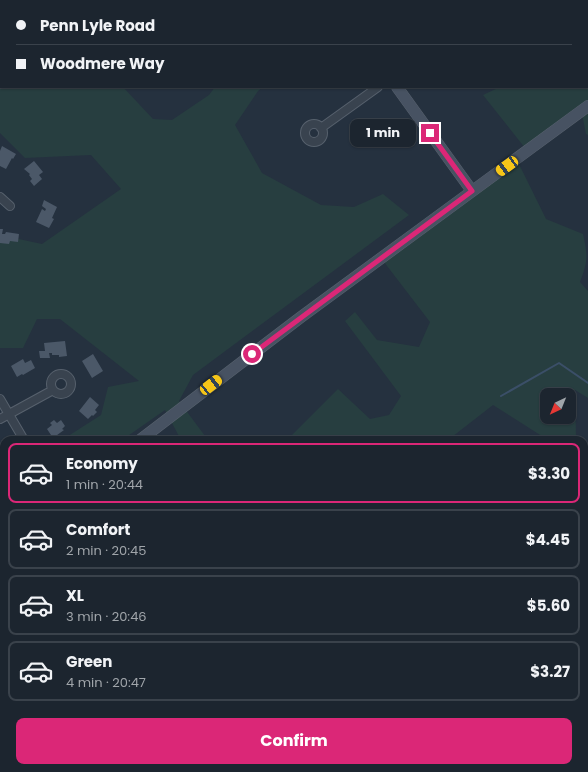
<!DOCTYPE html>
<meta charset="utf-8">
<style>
:root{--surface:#1c252f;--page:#252d37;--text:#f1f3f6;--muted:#a0a5aa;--line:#3a424b;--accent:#db2777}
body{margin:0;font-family:Poppins,sans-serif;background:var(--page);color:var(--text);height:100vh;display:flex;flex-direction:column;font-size:15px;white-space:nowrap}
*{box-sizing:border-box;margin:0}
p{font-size:13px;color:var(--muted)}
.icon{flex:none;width:22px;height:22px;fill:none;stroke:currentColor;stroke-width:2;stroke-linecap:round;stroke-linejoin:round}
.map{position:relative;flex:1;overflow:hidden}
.side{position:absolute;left:0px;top:436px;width:588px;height:336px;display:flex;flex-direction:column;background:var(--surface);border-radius:12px 12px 0 0;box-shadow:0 1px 3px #0004,0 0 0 1px var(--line)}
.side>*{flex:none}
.top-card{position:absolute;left:0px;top:0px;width:588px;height:88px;box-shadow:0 1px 3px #0004,0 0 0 1px var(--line);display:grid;align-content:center;height:88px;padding:0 16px;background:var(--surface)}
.needle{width:26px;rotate:223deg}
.controls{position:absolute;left:540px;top:388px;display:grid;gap:8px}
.controls a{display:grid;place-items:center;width:36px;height:36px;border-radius:8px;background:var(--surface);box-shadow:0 1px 3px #0004,0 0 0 1px var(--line);font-size:20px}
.end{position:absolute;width:18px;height:18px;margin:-9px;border:5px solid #db2777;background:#fff;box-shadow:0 0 0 2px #fff}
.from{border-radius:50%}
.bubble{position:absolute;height:28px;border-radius:8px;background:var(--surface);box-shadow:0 1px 3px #0004,0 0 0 1px var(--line);font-size:13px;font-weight:700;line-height:28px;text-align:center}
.car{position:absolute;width:12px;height:24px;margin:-12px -6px;border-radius:5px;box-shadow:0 0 3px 1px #0007;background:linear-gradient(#f5c518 24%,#345 0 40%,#f5c518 0 76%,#345 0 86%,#f5c518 0)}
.top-card b{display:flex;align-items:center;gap:14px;height:38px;font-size:15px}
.top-card b+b{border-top:1px solid var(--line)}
.top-card i{width:10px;height:10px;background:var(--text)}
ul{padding:7px 0 0;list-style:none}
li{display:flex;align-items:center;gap:12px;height:60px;margin:0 8px 6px;padding:0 8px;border:2px solid var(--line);border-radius:8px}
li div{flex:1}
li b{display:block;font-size:15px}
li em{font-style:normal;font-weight:700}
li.selected{border-color:var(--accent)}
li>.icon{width:36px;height:36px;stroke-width:1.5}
.primary-button{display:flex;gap:8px;margin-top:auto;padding:8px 16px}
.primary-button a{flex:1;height:46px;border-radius:8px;background:var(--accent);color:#fff;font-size:16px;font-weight:700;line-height:46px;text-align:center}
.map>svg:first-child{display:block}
</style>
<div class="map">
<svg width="588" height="772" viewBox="0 0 588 772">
<rect width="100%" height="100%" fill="#25313f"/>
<path fill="#273e40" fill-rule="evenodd" d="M0,0L41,1H1V87H123L153,119L172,120L209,95L215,87H263L258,91L235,125L262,173L321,205L354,207L383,194L409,215L193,375L179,401L208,440H181L165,410L122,440H62L101,415L108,387L139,381L60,319H37L23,348H0V235L42,244L121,189L91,155L25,158L0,133Z
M257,0H358L257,1Z
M549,0H588V135L586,134L581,109L525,148L483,95L500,87H587V1Z
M515,156L546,219L583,234C588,257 588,260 580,282L588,291V398L575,390L576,436L568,440H548L493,405L448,440H287L338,389L370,419L389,415L401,396L345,321L355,312L377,340L419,347L430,322L384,262ZM547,395H569V417H547Z
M584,654L588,656V686L584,681Z
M4,742V768H68L73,772H0V744Z"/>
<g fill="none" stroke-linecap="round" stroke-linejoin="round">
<path stroke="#3b4f68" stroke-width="2" d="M501,396L559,363L588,383"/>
</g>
<path fill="#4b5868" d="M2,146L16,154L13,159L12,158L6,169L0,166V151Z
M34,161L43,172L39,175L42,179L34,186L30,181L32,179L29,175L30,174L24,169Z
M44,200L57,207L52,218L54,219L49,228L36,222L42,209L45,211L46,209L42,206Z
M0,229H3L2,234H5L6,232L19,234L18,242L10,241L9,244L0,243Z
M65,341L67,356L59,357V355H52V353H49L50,358H40L39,351H45L44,343Z
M93,354L103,371L92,378L82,361Z
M23,359L25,363L31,360L35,368L23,375L22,374L17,377L11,366Z
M90,397L99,405L95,410L97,412L93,416L92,415L88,419L79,411Z
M54,420L57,423L61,420L65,426L62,429L64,430L53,438L47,429L52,425L50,423Z"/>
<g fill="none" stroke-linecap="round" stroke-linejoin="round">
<g stroke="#57616d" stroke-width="10">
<path id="street" d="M151,0V1
M475,1V0
M305 133a9 9 0 1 1 18 0a9 9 0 1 1-18 0Z
M321,128L378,87
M0,197L10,206
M51 384a10 10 0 1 1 20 0a10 10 0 1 1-20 0Z
M0,399L24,440
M0,419L53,390
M584,627L588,624
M584,730L588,728
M582,768L585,772
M523,772L528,768"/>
</g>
<g stroke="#57616d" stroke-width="12">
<path id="secondary" d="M333,0L334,1
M397,87L472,191
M140,440L301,317L588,106
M0,548L4,545"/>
</g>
<use href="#street" stroke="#39434f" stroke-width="8"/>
<use href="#secondary" stroke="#475262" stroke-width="11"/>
</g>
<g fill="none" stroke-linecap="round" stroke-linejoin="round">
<path stroke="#db2777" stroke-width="5" d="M252,354L472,191L430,133"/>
</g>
</svg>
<div class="controls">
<a><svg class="needle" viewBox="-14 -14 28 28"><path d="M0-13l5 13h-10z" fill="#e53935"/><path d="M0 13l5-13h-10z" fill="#a0a5aa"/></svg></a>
</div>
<i class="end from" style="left:252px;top:354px"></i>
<i class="end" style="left:430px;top:133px"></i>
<div class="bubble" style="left:350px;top:119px;width:66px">1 min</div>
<i class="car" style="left:507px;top:166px;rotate:234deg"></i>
<i class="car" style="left:211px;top:385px;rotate:52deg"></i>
<div class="top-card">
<b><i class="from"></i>Penn Lyle Road</b>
<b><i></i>Woodmere Way</b>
</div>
<section class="side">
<ul>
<li class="selected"><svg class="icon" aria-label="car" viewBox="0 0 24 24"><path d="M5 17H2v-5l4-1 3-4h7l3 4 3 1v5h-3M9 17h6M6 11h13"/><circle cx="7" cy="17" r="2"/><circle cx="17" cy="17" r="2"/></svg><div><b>Economy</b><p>1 min · 20:44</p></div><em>$3.30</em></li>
<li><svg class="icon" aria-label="car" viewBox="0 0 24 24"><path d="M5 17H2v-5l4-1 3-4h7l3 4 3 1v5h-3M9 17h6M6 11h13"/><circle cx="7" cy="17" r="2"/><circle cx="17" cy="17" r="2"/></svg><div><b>Comfort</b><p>2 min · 20:45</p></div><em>$4.45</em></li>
<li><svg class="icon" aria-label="car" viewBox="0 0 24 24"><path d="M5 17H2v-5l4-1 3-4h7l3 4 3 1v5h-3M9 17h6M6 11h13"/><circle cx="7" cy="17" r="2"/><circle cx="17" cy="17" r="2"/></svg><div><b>XL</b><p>3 min · 20:46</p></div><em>$5.60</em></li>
<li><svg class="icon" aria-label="car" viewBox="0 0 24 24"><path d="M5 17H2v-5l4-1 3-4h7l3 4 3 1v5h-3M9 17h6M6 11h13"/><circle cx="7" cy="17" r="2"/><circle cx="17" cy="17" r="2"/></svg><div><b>Green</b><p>4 min · 20:47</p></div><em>$3.27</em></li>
</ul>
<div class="primary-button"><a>Confirm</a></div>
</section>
</div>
